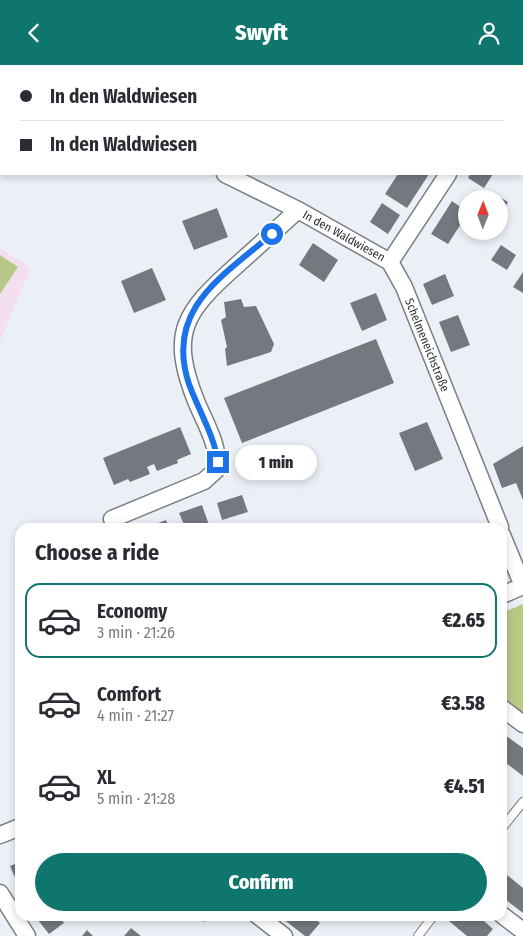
<!DOCTYPE html>
<meta charset="utf-8">
<style>
:root{--surface:#fff;--page:#f2f2f3;--text:#2b2b33;--muted:#7c7c81;--line:#e1e1e2;--accent:#0f766e}
body{margin:0;font-family:"Fira Sans Condensed",sans-serif;background:var(--page);color:var(--text);height:100vh;display:flex;flex-direction:column;font-size:19px;white-space:nowrap}
*{box-sizing:border-box;margin:0}
p{font-size:16px;color:var(--muted)}
.icon{flex:none;width:28px;height:28px;fill:none;stroke:currentColor;stroke-width:2;stroke-linecap:round;stroke-linejoin:round}
.map{position:relative;flex:1;overflow:hidden}
.sheet{position:absolute;left:15px;top:458px;width:492px;height:398px;display:flex;flex-direction:column;background:var(--surface);border-radius:15px;box-shadow:0 2px 8px #0003}
.sheet>*{flex:none}
.guide{position:absolute;left:0px;top:0px;width:524px;height:110px;box-shadow:0 2px 8px #0003;display:grid;align-content:center;height:110px;padding:0 20px;background:var(--surface)}
.needle{width:32px;rotate:1deg}
.fabs{position:absolute;left:458px;top:125px;display:grid;gap:10px}
.fabs a{display:grid;place-items:center;width:50px;height:50px;border-radius:50%;background:var(--surface);box-shadow:0 2px 8px #0003;font-size:25px}
.end{position:absolute;width:22px;height:22px;margin:-11px;border:6px solid #1a73e8;background:#fff;box-shadow:0 0 0 2px #fff}
.from{border-radius:50%}
.bubble{position:absolute;height:35px;border-radius:18px;background:var(--surface);box-shadow:0 2px 8px #0003;font-size:16px;font-weight:800;line-height:35px;text-align:center}
.guide b{display:flex;align-items:center;gap:18px;height:48px;font-size:19px}
.guide b+b{border-top:1px solid var(--line)}
.guide i{width:12px;height:12px;background:var(--text)}
ul{padding:0;list-style:none}
li{display:flex;align-items:center;gap:15px;height:75px;margin:0 10px 8px;padding:0 10px;border:2px solid transparent;border-radius:15px}
li div{flex:1}
li b{display:block;font-size:19px}
li em{font-style:normal;font-weight:800}
li.on{border-color:var(--accent)}
li>.icon{width:45px;height:45px;stroke-width:1.5}
h2{padding:0 20px;font-size:22px;line-height:60px}
.cta{display:flex;gap:10px;margin-top:auto;padding:10px 20px}
.cta a{flex:1;height:58px;border-radius:30px;background:var(--accent);color:#fff;font-size:20px;font-weight:800;line-height:58px;text-align:center}
header{display:flex;justify-content:space-between;align-items:center;height:65px;padding:0 20px;background:var(--accent);color:#fff;font-size:22px;font-weight:800}
.map>svg:first-child{display:block}
</style>
<header><svg class="icon" aria-label="back" viewBox="0 0 24 24"><path d="M15 5l-7 7 7 7"/></svg>Swyft<svg class="icon" aria-label="person" viewBox="0 0 24 24"><circle cx="12" cy="8" r="4"/><path d="M4 21q1-7 8-7t8 7"/></svg></header>
<div class="map">
<svg width="523" height="871" viewBox="0 0 523 871">
<rect width="100%" height="100%" fill="#ebf0f6"/>
<path fill="#f3dfee" d="M0,183L31,203L0,276Z"/>
<path fill="#b7c887" d="M0,190L18,202L0,229Z
M523,539V649L503,633L502,548Z"/>
<path fill="#73797e" d="M398,109H429L407,143L385,129Z
M470,109H493L484,123L468,113Z
M493,128L508,137L499,152V134H489Z
M452,136L466,146V151L448,179L431,169Z
M382,138L400,150L388,169L370,157Z
M217,143L228,172L194,185L182,156Z
M313,178L338,195L324,217L299,200Z
M501,180L516,190L507,205L491,195Z
M152,203L166,235L134,248L121,216Z
M523,207V228L513,222Z
M445,209L454,231L432,240L423,219Z
M376,228L387,255L362,266L350,238Z
M241,234L244,242L256,241L274,279L271,287L227,301L225,284L227,282L221,255L226,252L224,237Z
M458,250L470,280L451,287L439,257Z
M376,274L394,318L242,378L224,333Z
M427,357L443,394L415,406L399,368Z
M180,362L191,389L177,395L178,398L157,406L154,399L147,402L150,409L130,417L128,414L114,420L103,393Z
M523,381V435L516,418L502,423L493,399Z
M242,430L248,447L222,455L217,438Z
M202,440L209,460L202,462H185L179,448Z
M166,455L169,462H148Z
M502,668L523,683V711L502,695Z
M20,797V824L10,801Z
M502,806L523,823V848L502,832Z
M34,850H58L64,858L49,869Z
M195,850H209L204,857Z
M278,850H310L320,858L309,871H305Z
M453,850H477L493,864L487,871H467L449,856Z
M131,863L141,871H124Z
M87,865L93,871H82Z"/>
<g fill="none" stroke-linecap="round" stroke-linejoin="round">
<g stroke="#797e84" stroke-width="10">
<path id="lane" d="M146,0V1
M502,763L523,737
M418,871L434,850"/>
</g>
<g stroke="#797e84" stroke-width="19">
<path id="street" d="M518,1V0
M225,109L298,145L390,197
M390,197L404,222L500,462
M390,197L448,109
M112,454L204,416L216,405C221,383 204,356 196,336C169,268 184,247 236,201C257,182 277,164 298,145
M502,470L523,521L502,530
M502,643L523,659
M0,770L20,762
M0,828L27,871
M257,850L284,871
M502,850L523,866"/>
</g>
<use href="#lane" stroke="#fff" stroke-width="8"/>
<use href="#street" stroke="#fff" stroke-width="16"/>
</g>
<g fill="none" stroke-linecap="round" stroke-linejoin="round">
<path stroke="#1a73e8" stroke-width="6" d="M218,397C214,370 198,344 189,319C164,244 223,211 272,169"/>
</g>
<g text-anchor="middle" dominant-baseline="central" stroke-width="4" stroke-linejoin="round" paint-order="stroke">
<g font-size="12" fill="#2d2f31" stroke="#fff">
<text transform="translate(344 171) rotate(29)">In den Waldwiesen</text>
<text transform="translate(427 280) rotate(68)">Schelmeneichstraße</text>
</g>
</g>
</svg>
<div class="fabs">
<a><svg class="needle" viewBox="-14 -14 28 28"><path d="M0-13l5 13h-10z" fill="#e53935"/><path d="M0 13l5-13h-10z" fill="#7c7c81"/></svg></a>
</div>
<i class="end from" style="left:272px;top:169px"></i>
<i class="end" style="left:218px;top:397px"></i>
<div class="bubble" style="left:235px;top:380px;width:82px">1 min</div>
<div class="guide">
<b><i class="from"></i>In den Waldwiesen</b>
<b><i></i>In den Waldwiesen</b>
</div>
<section class="sheet">
<h2>Choose a ride</h2>
<ul>
<li class="on"><svg class="icon" aria-label="car" viewBox="0 0 24 24"><path d="M5 17H2v-5l4-1 3-4h7l3 4 3 1v5h-3M9 17h6M6 11h13"/><circle cx="7" cy="17" r="2"/><circle cx="17" cy="17" r="2"/></svg><div><b>Economy</b><p>3 min · 21:26</p></div><em>€2.65</em></li>
<li><svg class="icon" aria-label="car" viewBox="0 0 24 24"><path d="M5 17H2v-5l4-1 3-4h7l3 4 3 1v5h-3M9 17h6M6 11h13"/><circle cx="7" cy="17" r="2"/><circle cx="17" cy="17" r="2"/></svg><div><b>Comfort</b><p>4 min · 21:27</p></div><em>€3.58</em></li>
<li><svg class="icon" aria-label="car" viewBox="0 0 24 24"><path d="M5 17H2v-5l4-1 3-4h7l3 4 3 1v5h-3M9 17h6M6 11h13"/><circle cx="7" cy="17" r="2"/><circle cx="17" cy="17" r="2"/></svg><div><b>XL</b><p>5 min · 21:28</p></div><em>€4.51</em></li>
</ul>
<div class="cta"><a>Confirm</a></div>
</section>
</div>
